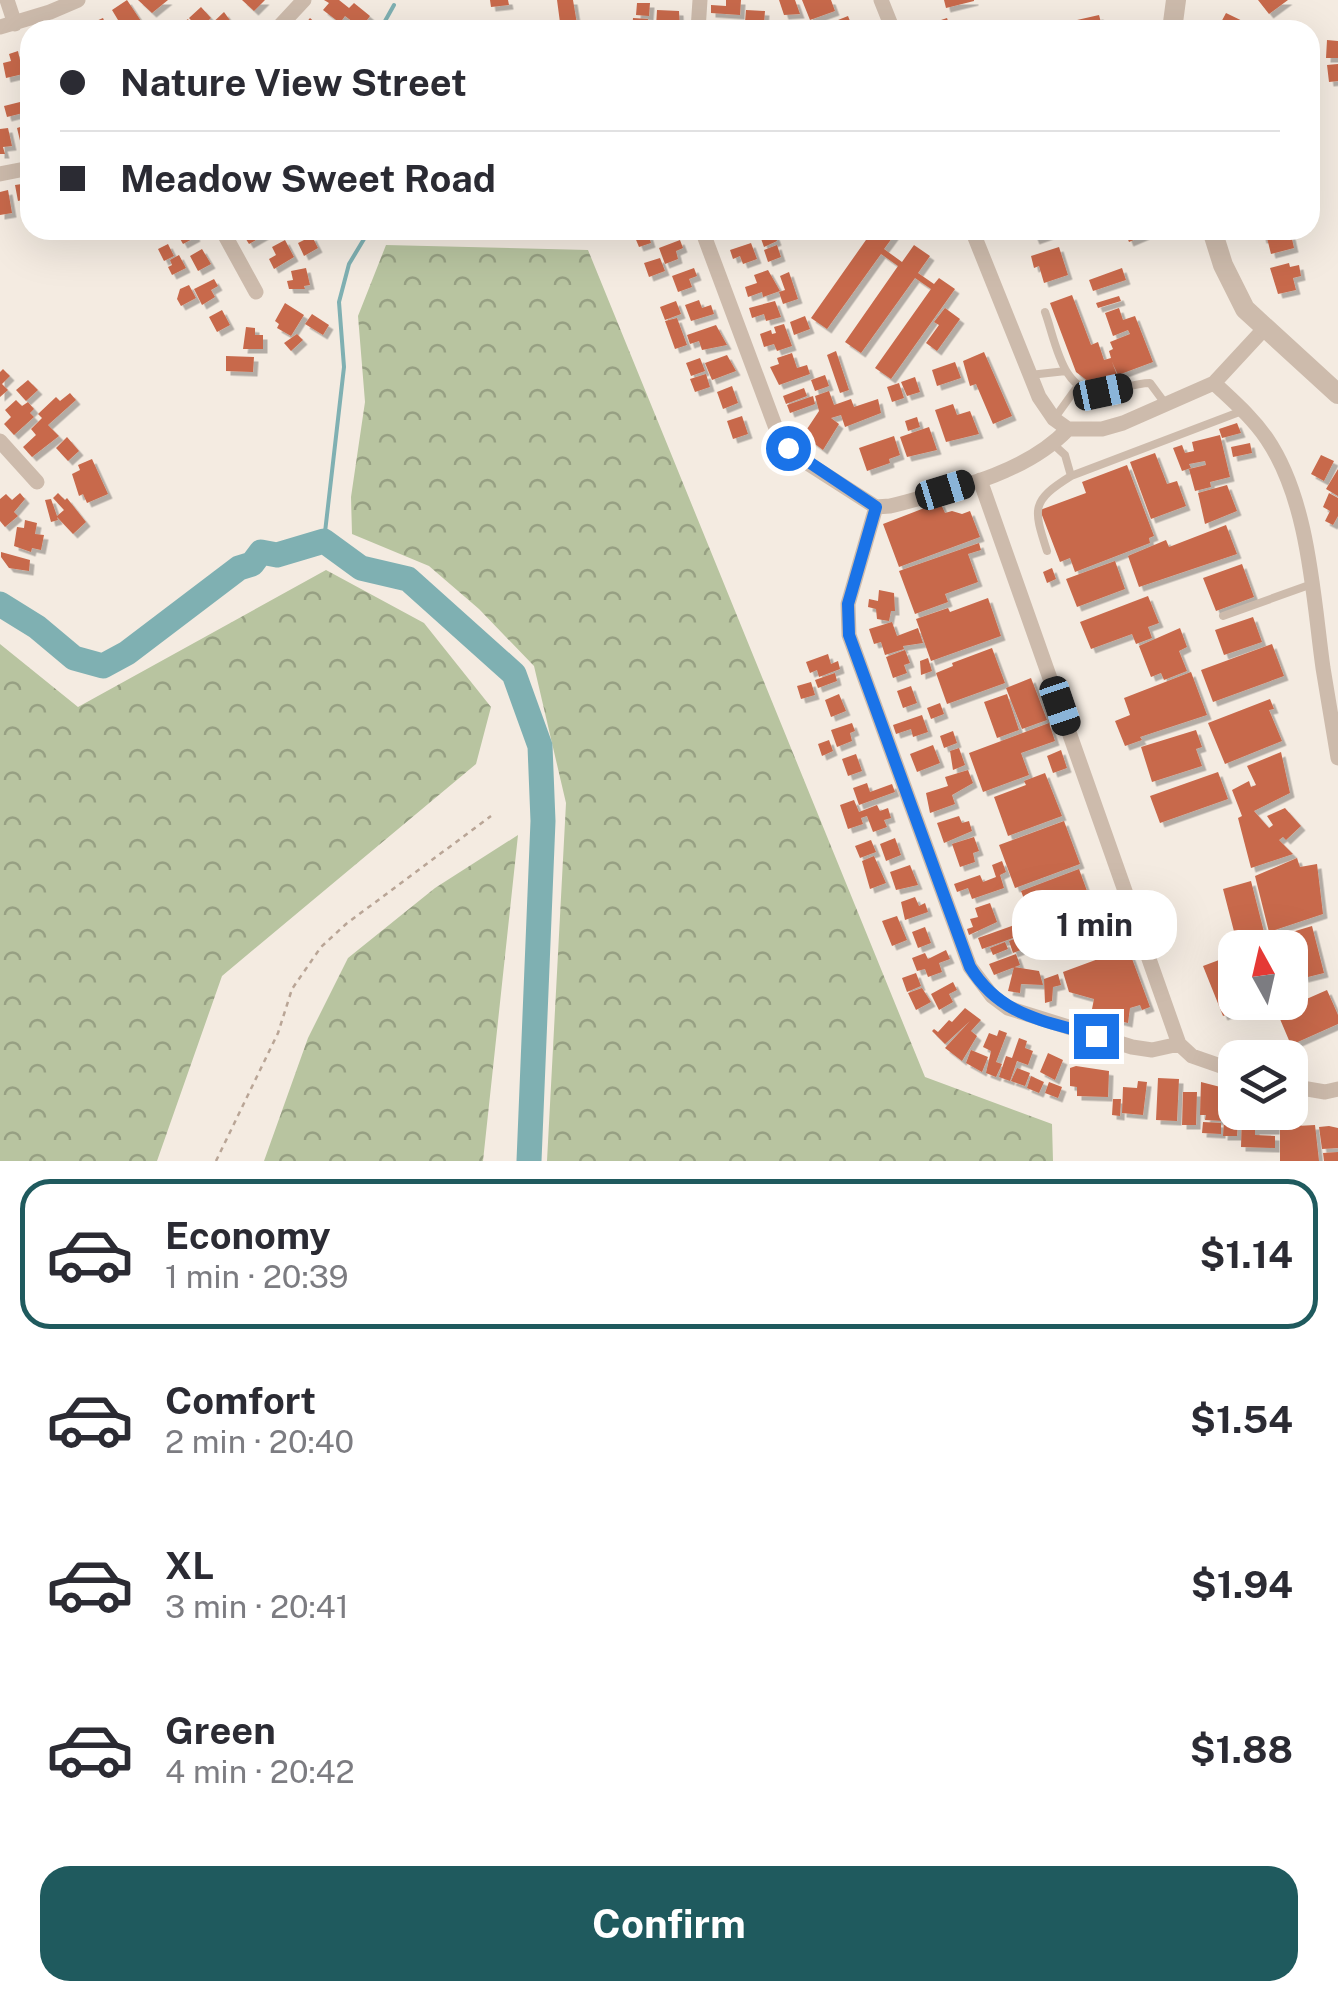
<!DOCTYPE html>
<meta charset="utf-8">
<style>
:root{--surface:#fff;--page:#f2f2f3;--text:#2b2b33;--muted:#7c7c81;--line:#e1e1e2;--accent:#1f5a5e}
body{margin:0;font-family:"Public Sans",sans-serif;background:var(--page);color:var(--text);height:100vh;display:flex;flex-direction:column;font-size:38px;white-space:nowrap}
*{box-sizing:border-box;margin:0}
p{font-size:32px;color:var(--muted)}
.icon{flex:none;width:55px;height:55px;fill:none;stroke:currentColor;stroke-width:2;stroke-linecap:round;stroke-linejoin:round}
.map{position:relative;height:1161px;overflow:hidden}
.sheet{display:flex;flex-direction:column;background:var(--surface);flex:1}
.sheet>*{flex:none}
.banner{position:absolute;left:20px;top:20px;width:1300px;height:220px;border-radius:30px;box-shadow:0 10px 40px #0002;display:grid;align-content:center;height:220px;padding:0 40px;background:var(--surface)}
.needle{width:65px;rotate:352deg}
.fabs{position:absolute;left:1218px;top:930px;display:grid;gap:20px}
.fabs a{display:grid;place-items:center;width:90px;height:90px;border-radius:20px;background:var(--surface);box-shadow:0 10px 40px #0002;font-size:50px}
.end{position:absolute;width:45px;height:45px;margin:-22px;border:12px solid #1a73e8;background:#fff;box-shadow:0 0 0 5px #fff}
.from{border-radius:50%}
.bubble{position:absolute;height:70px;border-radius:30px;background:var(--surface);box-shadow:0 10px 40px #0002;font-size:32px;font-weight:700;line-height:70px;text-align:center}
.car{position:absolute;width:30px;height:60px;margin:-30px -15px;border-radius:12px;box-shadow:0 0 8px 2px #0007;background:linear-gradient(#222 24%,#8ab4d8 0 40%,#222 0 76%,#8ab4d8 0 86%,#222 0)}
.banner b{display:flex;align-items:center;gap:35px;height:95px;font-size:38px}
.banner b+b{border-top:2px solid var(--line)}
.banner i{width:25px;height:25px;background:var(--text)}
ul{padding:18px 0 0;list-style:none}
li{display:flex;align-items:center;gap:30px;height:150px;margin:0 20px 15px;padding:0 20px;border:5px solid transparent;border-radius:30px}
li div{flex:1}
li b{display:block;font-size:38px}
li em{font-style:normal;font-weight:700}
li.current{border-color:var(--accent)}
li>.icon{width:90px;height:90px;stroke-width:1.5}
.action{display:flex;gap:20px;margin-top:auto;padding:20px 40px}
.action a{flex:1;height:115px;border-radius:30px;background:var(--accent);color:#fff;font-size:40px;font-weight:700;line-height:115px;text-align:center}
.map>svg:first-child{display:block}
</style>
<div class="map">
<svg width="1338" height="1161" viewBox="0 0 1338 1161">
<defs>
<pattern id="forest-crowns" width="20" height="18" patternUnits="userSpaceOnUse" patternTransform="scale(2.5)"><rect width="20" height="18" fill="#b8c4a0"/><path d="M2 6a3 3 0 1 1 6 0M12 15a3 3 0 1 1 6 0" fill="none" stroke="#97a083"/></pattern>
<filter id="shadow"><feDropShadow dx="4.5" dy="4.5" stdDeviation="0" flood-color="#0004"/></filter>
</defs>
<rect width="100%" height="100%" fill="#f4ebe1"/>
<path fill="url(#forest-crowns)" d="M386,245L588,250L925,1077L1052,1124L1053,1161H547L566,803L534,666L479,609L429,566L352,534L351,497L365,402L358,316Z
M326,570L424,623L491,707L476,764L222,976L157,1161H0V644L78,707Z
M518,835L483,1161H264L308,1038L348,958L435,888Z"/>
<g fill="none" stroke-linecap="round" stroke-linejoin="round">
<path stroke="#7fb0b2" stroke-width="4" d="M380,30L394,5
M324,541L344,367L339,302L349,264L364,239L365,230"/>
<path stroke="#7fb0b2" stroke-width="25" d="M0,604L37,627L74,658L103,666L127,653L239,568L252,564L261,552L277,555L324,541L361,568L408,579L514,674L540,746L543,821L529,1161"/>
</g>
<path fill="#c8694b" filter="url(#shadow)" d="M127,0L145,27L149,25L153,30H136L133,26L124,30L112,10Z
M138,0H168L152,13Z
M242,0H265L254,11Z
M324,0H339L349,8L354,3L370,16L361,28L345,16L340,23L323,10L329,3Z
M490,0H508L509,5L491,7Z
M557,0H573L578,30H561Z
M726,0H741L740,15L711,13V5L726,6Z
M779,0H795L800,14L784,15Z
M802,0H831L835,11L810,20Z
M944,0H974V1L946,8Z
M1258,0H1288L1269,14Z
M637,3H650L649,16L636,15Z
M201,7L211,18L199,29L189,18Z
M657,10L679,11L680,29L656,27Z
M746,10L765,11L764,23L745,22Z
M224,12L237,30H210L208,27Z
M1226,13L1255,27L1253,30L1218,28Z
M1099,15L1103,30H1079L1077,20Z
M848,16L852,26L860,30H813Z
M103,18L108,30H90L87,25Z
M310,18L321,28L326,22L332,27L312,30L305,24Z
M633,18L648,19L647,30H632Z
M947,18L951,30H931L929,24Z
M188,19L194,30H180L177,27Z
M1062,22L1065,30H1038V29Z
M1327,40L1338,41V58H1326Z
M18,51L23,74L6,78L3,63L11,61L9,54Z
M1338,64V81L1329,82L1327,65Z
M20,102L23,113L7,117L4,106Z
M30,124V147L22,149L17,128Z
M8,128L12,146L3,147L5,154H0V129Z
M22,184L23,191L30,190V213L26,199L18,201L15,185Z
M8,190L12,213L0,215V192Z
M175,230H192L196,237L183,244Z
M249,230H266L268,233L249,244L244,236L251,233Z
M647,230L651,243L639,247L634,235Z
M773,230L777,241L764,247L759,233Z
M873,230H898L884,249L902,262L914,245L930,256L918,273L934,284L939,278L955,289L891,379L875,368L931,289L915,278L861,353L845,342L898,266L881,254L827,329L811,318Z
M1031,230H1048L1049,235L1035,240Z
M1124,230H1157L1129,242Z
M1260,230H1290L1294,248L1271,254L1267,238L1262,239Z
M312,236L318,248L304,256L298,243Z
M285,240L294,257L274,269L269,259L276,255L272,247Z
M680,240L683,248L676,251L678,259L665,264L659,248Z
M751,243L757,259L743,264L740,256L733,259L730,250Z
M168,244L174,256L164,261L158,249Z
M777,245L781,257L768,262L764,250Z
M1059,247L1068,275L1044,283L1039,266L1034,268L1031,256Z
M202,249L211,264L198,271L190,256Z
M179,255L186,268L172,275L168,267L172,265L170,260Z
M660,258L665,271L649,277L644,263Z
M1289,263L1290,267L1299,265L1301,276L1293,278L1296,290L1278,294L1270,268Z
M306,268L310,285L304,286L305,289H289L287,281L293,280L291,271Z
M694,268L697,276L689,279L692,287L678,292L672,276Z
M1122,268L1126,280L1093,291L1089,280Z
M768,270L780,291L763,297L762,292L748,297L745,287L757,283L754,275Z
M789,272L798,299L783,304L779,292L785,290L780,276Z
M214,279L218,286L211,290L215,297L202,305L194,289Z
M189,285L196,298L181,306L177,299L180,289Z
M1072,295L1091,345L1098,342L1104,360L1111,358L1109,351L1113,349L1110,342L1130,334L1128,330L1113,336L1105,313L1119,308L1123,320L1135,316L1153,362L1118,375L1112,362L1117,375L1093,385L1076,372L1050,303Z
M1119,296L1121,301L1098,308L1096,303Z
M699,300L702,308L711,305L714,314L691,321L685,305Z
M676,301L681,314L665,320L660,307Z
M775,301L781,317L766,321L764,314L752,318L749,308Z
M285,303L304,315L291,336L277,328L279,324L275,321Z
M945,308L960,319L937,351L926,343L939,325L934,322Z
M222,310L230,325L217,332L209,317Z
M312,314L329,325L323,335L305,324Z
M805,316L810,329L794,335L790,322Z
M677,318L687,345L675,349L665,321Z
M784,324L792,346L777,351L774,344L764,347L760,334L771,330L772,334L776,333L774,327Z
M716,325L727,345L702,350L699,341L690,344L687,335Z
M246,327L255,328V335H263V349H243Z
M297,334L303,340L291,351L284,343Z
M836,351L849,390L840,393L827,355Z
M984,352L1012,416L993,424L976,384L970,386L963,361Z
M792,353L797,368L807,365L810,374L779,385L770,367L779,364L777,358Z
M727,355L736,371L712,380L705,363Z
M226,356L254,357L253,372L226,371Z
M700,358L705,371L691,376L686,363Z
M955,362L961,378L937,386L932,370Z
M3,369L10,376L2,384L8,390L0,397V372Z
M706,374L710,387L695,392L690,379Z
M825,375L829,386L815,391L811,380Z
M915,377L920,392L907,396L901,382Z
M28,380L38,390L26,401L16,390Z
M899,383L904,398L892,402L887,387Z
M732,386L738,403L723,409L717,392Z
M804,388L807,396L786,404L783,396Z
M829,391L834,405L851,399L854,407L878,399L881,413L845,427L841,415L831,418L839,424L823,450L803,435L819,411L815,396Z
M70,393L76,400L48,425L59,436L32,457L23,447L36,435L31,429L42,418L38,414L56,397L60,401Z
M813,396L815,404L790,413L787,405Z
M16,400L22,406L28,402L34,409L30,413L34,417L14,435L4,424L11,417L5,410Z
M953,404L957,415L970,411L979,434L946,442L935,410Z
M742,416L748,434L733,439L727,421Z
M917,417L920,427L908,431L905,421Z
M1237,423L1241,433L1222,438L1219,429Z
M929,427L937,450L907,457L900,437Z
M1220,435L1230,477L1210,482L1211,487L1195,491L1189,469L1206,465L1205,461L1189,464L1191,468L1182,471L1173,448L1182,445L1185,453L1194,451L1192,442Z
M894,436L900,455L889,459L890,463L867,471L859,448Z
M67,437L79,451L68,461L56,448Z
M1250,443L1252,453L1233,457L1231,447Z
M1155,453L1167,484L1177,481L1186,506L1151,519L1130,462Z
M1321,455L1334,461L1324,481L1311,474Z
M92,459L108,494L87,503L83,494L79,496L72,474L80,470L78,465Z
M1127,465L1154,536L1149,538L1150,543L1075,572L1070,558L1060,562L1040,510L1086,493L1082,482Z
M1338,469V496L1326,489Z
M1227,485L1237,511L1205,524L1198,493Z
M20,493L25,499L14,512L18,516L5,527L0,521V499L6,494L12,500Z
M58,493L65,500L67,498L86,522L73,534L57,517L58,520L51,522L45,500L51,499L57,516L64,510L53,498Z
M1329,493L1338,498V516L1333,525L1325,521L1330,511L1323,507Z
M940,502L945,513L952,511L962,514L970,511L980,537L899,567L883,524Z
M25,520L37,523L35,534L44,535L41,550L32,548L31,552L14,546L17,527L24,528Z
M1226,525L1237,554L1139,587L1128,556L1166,540L1169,547Z
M979,543L981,550L968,554L978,582L945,594L948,602L915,614L899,571Z
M1,552L30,560L29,571L9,568L1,557Z
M1115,561L1125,589L1077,607L1066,579Z
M1242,564L1254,597L1216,611L1203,578Z
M1052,568L1056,579L1047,583L1043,572Z
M879,590L894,593L895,611H891L889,621L877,619L876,609L868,607L869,599L878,601Z
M1148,596L1159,623L1148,627L1152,638L1136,644L1132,634L1091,649L1080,622Z
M988,598L1001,636L931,661L916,619L948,608L950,612Z
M1253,617L1262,642L1224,655L1215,630Z
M892,622L897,636L918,628L923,643L903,646L904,649L885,655L881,642L874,644L869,629Z
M1180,628L1187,647L1179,651L1187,671L1164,680L1161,673L1151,677L1139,646Z
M1272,644L1284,676L1213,702L1201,670Z
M992,648L1005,683L947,704L936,673L953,666L952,663Z
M905,650L910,663L904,665L907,673L893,678L886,657Z
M828,654L831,664L838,661L840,669L819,677L817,670L810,673L806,662Z
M928,658L932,671L921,675L920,661Z
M1191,672L1207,715L1140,737L1142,740L1125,746L1115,721L1130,715L1124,698Z
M835,673L837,681L818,688L815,680Z
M1031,678L1047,720L1022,729L1006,688Z
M811,682L815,695L801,699L797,686Z
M911,686L917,703L903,708L897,691Z
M839,694L846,711L831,717L825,700Z
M1007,694L1019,730L997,738L984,702Z
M1270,699L1274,709L1269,710L1282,741L1225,764L1208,723Z
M940,703L944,714L931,719L927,708Z
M922,715L928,732L913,737L911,729L896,734L893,725Z
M852,723L855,731L850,733L852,741L837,747L831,730Z
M1049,723L1055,741L1021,753L1029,775L983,792L969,753Z
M1196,730L1202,747L1196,749L1202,766L1152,782L1141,747Z
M953,731L957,743L944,748L940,736Z
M829,740L833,751L822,756L818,744Z
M933,745L940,763L917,772L910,754Z
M959,748L965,765L953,770L950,751Z
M1061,750L1067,768L1053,773L1047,756Z
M1281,752L1290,793L1254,811L1269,828L1273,825L1267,816L1285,808L1301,826L1286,840L1283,837L1279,840L1293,854L1251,868L1238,818L1242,816L1232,790L1249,781L1251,787L1256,785L1247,766Z
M856,754L862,771L848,776L842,759Z
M968,770L973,783L952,795L955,804L930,813L926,793L948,786L945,777Z
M1218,772L1228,799L1160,823L1150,796Z
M1045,773L1062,816L1008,836L994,797L1026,785L1024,781Z
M867,783L870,792L892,784L895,792L859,805L853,788Z
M854,800L859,812L877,805L880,811L888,808L891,818L884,820L887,827L873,832L867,816L861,818L863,824L848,829L840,805Z
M959,816L962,823L969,821L972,831L944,843L937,823Z
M1064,821L1080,864L1015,888L999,845Z
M974,837L979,851L973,853L975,862L960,867L952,844Z
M895,838L901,855L886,861L880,844Z
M871,840L876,852L860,858L855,846Z
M874,856L886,883L870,889L862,861Z
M1297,858L1300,867L1317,864L1323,914L1269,932L1255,876Z
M1002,861L1006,872L1000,875L1004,888L972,899L968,888L957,892L954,884L980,875L983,882L996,877L992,865Z
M910,865L918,885L896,890L890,872Z
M1079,869L1091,902L1069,909L1073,920L1037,933L1021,891Z
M1251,881L1265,936L1237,943L1223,889Z
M915,897L919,906L925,903L928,912L905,920L901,902Z
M990,903L997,922L969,935L967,929L973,927L970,919L978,917L975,908Z
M897,916L907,940L892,946L882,921Z
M1020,923L1024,934L982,949L978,938Z
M1062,925L1071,949L1060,953L1051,929Z
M1312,926L1324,973L1304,978L1292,932Z
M925,927L931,943L918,948L912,932Z
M1289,934L1301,981L1290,984V948H1275L1273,939Z
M1022,936L1026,948L1013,953L1009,941Z
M1005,942L1008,949L993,955L990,948Z
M1128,948L1150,1007L1142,1010L1140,1005L1130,1008L1128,1023L1091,1014L1094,999L1069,992L1063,972Z
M946,950L950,959L939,963L942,972L928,977L925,969L917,971L912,958L925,953L928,959Z
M1016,954L1020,965L994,975L989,964Z
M1235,954V1002L1256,1003L1223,1016L1203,966Z
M1014,967L1039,971L1043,985L1021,984L1020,993L1008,991Z
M916,973L921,986L907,992L902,978Z
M1058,974L1061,985L1053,987L1052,1001L1045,1003L1044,979Z
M953,982L957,990L949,994L953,1002L939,1010L931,994Z
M922,988L931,1002L916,1010L908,993Z
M1327,990L1338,1015V1024L1291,1045L1277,1012Z
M965,1008L981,1020L971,1031L977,1036L962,1061L945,1048L970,1021L945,1044L932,1031L934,1029L938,1032L949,1020L952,1022Z
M999,1030L1007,1033L996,1062L1002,1064L996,1077L986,1073L991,1051L983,1047L989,1033L997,1036Z
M1019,1038L1027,1041L1025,1048L1033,1051L1028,1065L1017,1061L1010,1081L999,1077L1006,1056L1012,1058Z
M971,1050L988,1057L982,1072L966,1063Z
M1048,1053L1063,1060L1055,1080L1040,1072Z
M1076,1066L1109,1071L1108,1097L1077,1096V1087L1070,1086V1068Z
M1017,1068L1030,1073L1025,1086L1011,1081Z
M1031,1076L1044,1082L1039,1093L1027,1088Z
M1158,1078L1179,1079L1177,1121L1156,1120Z
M1138,1081L1147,1082L1143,1115L1122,1113L1123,1087L1137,1088Z
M1049,1082L1062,1087L1058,1098L1045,1093Z
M1201,1082L1232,1090V1120H1238L1237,1136H1223L1224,1121L1205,1120L1206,1115H1200Z
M1183,1092H1197L1196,1125H1182Z
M1113,1099H1121L1120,1116L1112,1115Z
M1242,1112H1276L1275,1130H1255V1135L1275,1136V1148L1241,1147Z
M1297,1117V1126L1315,1125L1319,1161H1280V1118Z
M1203,1122L1221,1123V1134L1202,1133Z
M1329,1126L1338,1128V1148L1322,1149L1319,1127Z
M1338,1152V1161H1324L1323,1153Z"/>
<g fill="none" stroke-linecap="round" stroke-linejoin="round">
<path stroke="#b9a596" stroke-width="2.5" stroke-dasharray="5 5" stroke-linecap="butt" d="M216,1161L278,1033L292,989L321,947L346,924L491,816"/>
<path stroke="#cdbbac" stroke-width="8" d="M1045,312C1056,342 1062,396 1104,392C1120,390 1134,383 1150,383L1167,406
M1030,375L1066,371
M1054,419L1077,387
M1053,444L1065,455L1071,476L1242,411
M1047,551C1033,508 1031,501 1071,476
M1223,616L1312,584"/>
<path stroke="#cdbbac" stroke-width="15" d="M7,0L15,24
M881,0L893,30
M0,27L50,12L78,0
M276,30L304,0
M698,30L700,0
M0,174L30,168
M222,230L256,292
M702,230L780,439L801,459L876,507L890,506C951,490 1024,475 1068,429H1102L1123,423L1214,383L1264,329
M972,230L1039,397L1054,419L1068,429
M1214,383C1233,401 1252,417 1267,439C1309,501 1313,596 1323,668C1328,698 1333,728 1338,758
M0,441L37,482
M980,480L1179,1044L1192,1056L1235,1071
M876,507L848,604L849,635L970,967L992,996L1008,1008L1132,1047L1152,1050L1179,1044
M1290,1086L1325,1092L1338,1089"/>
<path stroke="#cdbbac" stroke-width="20" d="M1172,30L1176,0
M1212,230L1223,265L1245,309L1338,394"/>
</g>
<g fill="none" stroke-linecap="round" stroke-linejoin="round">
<path stroke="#1a73e8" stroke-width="12" d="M788,448L876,507L848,604L849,635L970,967C1001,1017 1044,1020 1096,1036"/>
</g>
</svg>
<div class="fabs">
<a><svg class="needle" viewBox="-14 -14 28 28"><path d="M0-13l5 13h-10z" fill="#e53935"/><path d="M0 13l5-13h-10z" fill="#7c7c81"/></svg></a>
<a><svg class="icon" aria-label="layers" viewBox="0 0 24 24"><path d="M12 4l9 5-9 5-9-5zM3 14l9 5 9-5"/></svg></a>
</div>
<i class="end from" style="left:788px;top:448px"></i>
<i class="end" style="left:1096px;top:1036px"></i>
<div class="bubble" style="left:1012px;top:890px;width:165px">1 min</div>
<i class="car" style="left:1103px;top:392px;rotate:78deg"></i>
<i class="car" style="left:945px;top:490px;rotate:73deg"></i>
<i class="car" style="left:1060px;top:706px;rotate:161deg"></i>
<div class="banner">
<b><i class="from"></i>Nature View Street</b>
<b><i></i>Meadow Sweet Road</b>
</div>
</div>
<section class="sheet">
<ul>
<li class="current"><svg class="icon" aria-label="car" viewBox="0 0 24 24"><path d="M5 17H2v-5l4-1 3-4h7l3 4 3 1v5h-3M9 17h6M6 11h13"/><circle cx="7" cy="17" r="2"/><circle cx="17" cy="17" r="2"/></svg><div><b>Economy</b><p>1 min · 20:39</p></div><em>$1.14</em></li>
<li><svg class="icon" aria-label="car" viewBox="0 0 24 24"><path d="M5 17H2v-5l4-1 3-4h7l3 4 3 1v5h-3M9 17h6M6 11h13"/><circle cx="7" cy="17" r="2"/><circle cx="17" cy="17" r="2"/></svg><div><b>Comfort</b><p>2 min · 20:40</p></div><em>$1.54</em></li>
<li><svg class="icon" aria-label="car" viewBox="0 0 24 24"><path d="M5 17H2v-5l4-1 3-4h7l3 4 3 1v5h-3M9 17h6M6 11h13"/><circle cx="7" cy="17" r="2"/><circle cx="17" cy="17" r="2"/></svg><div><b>XL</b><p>3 min · 20:41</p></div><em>$1.94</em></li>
<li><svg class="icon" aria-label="car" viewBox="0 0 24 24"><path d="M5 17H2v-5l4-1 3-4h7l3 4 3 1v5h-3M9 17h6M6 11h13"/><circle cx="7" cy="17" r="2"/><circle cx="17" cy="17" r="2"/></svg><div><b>Green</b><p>4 min · 20:42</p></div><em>$1.88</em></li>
</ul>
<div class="action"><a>Confirm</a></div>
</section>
